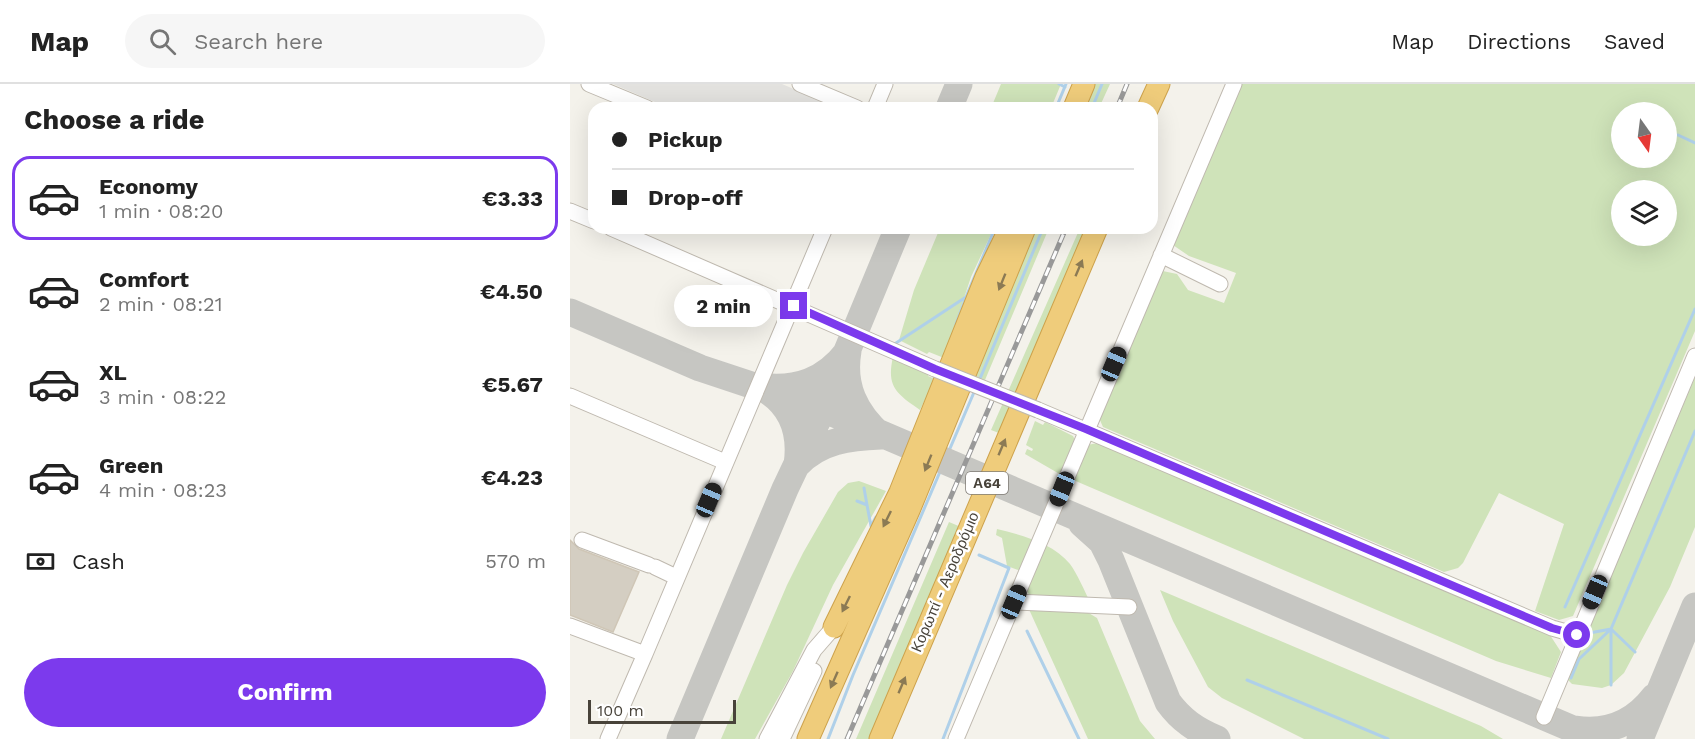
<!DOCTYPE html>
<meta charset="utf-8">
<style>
:root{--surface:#fff;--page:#f6f6f6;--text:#222;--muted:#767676;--line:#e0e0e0;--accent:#7c3aed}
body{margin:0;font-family:"Work Sans",sans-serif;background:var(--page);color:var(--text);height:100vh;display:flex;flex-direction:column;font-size:22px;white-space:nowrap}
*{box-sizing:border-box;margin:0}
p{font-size:20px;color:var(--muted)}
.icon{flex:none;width:33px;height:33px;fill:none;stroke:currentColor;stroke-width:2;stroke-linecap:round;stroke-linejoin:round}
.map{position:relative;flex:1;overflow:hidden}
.side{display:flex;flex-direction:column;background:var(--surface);width:570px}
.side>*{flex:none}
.top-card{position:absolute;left:18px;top:18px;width:570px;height:132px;border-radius:18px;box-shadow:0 6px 24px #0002;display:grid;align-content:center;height:132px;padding:0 24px;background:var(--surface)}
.needle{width:39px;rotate:166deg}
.buttons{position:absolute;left:1041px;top:18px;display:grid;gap:12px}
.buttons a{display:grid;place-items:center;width:66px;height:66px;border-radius:50%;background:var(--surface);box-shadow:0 6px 24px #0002;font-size:30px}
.scale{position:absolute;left:18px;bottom:15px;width:148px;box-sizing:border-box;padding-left:6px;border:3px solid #48433a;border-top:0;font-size:16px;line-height:21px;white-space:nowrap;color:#48433a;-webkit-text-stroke:4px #fff;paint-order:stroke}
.end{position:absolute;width:27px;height:27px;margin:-14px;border:8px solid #7c3aed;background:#fff;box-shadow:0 0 0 3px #fff}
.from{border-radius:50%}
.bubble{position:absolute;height:42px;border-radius:21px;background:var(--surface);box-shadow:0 6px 24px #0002;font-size:20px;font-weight:700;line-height:42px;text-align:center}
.car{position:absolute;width:18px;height:36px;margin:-18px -9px;border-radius:8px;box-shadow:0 0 4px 2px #0007;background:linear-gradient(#222 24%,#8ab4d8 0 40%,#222 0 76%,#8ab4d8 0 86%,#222 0)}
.top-card b{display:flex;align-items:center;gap:21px;height:57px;font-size:22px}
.top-card b+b{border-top:2px solid var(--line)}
.top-card i{width:15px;height:15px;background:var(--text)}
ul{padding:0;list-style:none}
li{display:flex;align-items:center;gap:18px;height:84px;margin:0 12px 9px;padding:0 12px;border:3px solid transparent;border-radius:18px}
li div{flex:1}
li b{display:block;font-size:22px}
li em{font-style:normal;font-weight:700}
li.active{border-color:var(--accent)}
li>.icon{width:54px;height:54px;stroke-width:1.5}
h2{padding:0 24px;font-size:27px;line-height:72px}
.pay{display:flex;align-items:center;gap:15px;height:66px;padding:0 24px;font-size:22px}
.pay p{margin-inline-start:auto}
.action{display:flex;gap:12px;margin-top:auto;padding:12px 24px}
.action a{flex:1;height:69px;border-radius:36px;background:var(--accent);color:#fff;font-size:24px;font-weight:700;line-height:69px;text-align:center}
header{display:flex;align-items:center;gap:36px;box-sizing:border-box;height:84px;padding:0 30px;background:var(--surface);border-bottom:2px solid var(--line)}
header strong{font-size:28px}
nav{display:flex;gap:33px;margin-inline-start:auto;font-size:21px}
.search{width:420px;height:54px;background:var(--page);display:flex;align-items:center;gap:15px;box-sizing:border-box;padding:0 21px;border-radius:33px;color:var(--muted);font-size:22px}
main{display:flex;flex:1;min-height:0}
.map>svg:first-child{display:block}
</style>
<header>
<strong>Map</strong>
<div class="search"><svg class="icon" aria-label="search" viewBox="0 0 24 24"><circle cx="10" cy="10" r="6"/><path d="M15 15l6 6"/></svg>Search here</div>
<nav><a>Map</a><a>Directions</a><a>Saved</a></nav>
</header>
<main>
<section class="side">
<h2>Choose a ride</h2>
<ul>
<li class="active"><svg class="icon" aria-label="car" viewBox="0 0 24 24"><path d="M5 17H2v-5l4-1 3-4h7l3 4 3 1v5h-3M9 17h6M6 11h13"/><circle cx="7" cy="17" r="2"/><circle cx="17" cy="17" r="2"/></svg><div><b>Economy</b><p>1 min · 08:20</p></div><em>€3.33</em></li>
<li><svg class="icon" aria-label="car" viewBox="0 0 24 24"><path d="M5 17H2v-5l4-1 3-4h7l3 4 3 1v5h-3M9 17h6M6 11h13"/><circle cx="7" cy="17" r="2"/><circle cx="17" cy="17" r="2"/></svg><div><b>Comfort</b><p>2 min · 08:21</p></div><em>€4.50</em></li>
<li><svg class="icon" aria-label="car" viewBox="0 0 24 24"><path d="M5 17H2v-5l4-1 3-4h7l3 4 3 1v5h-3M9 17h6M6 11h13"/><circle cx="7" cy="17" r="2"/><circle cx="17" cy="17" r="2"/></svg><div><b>XL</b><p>3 min · 08:22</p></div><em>€5.67</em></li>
<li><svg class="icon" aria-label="car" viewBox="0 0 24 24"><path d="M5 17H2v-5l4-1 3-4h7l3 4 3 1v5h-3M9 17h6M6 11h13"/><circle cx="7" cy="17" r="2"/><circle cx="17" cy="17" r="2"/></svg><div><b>Green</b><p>4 min · 08:23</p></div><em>€4.23</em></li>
</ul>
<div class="pay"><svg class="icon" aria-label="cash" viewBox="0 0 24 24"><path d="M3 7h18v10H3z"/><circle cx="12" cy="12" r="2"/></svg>Cash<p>570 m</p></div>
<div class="action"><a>Confirm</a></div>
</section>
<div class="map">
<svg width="1125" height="655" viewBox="0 0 1125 655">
<rect width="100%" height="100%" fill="#f4f2eb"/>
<path fill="#cfe3b9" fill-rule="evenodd" d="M431,0H491L481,24H421Z
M524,0H540L529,24H514Z
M668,0H1125V247L1003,532L989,536L965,527L994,440L929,409L893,479L888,484L874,488L533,343L529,334L588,186L607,190L618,206L654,219L666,189L619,172L600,159ZM1052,28H1096V74H1052ZM1052,106H1096V152H1052Z
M370,144H424L401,193L374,274L359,268L357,270L329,256L344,206Z
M463,144H479L415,296L403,291Z
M510,144H521L429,349L421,346Z
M323,273L359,289L358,292L365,295L350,326C327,310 316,303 323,273Z
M1125,293V443L1100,503L1054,589L1041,601L1032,604L1002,600L998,596L1000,590Z
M465,337L473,341L475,338L503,352L506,358L493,392L455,370L457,365L462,367L463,365L456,361Z
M528,359L980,551L991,568L981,594L926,577L501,395L517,361Z
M289,397L316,407L263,501L223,587L185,655H151L217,501L233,469L268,408L278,399Z
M379,438L391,443L304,655H286Z
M427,445C451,451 483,459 500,480C508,491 514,506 520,518L461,513L456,506L454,488L437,482L432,454L426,451Z
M590,506L911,642L933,655H734L652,614L638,603L603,537Z
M457,521L517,528L527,534L570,637L585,655H518Z"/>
<path fill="#e3e2df" d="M43,0H212L268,24H99Z"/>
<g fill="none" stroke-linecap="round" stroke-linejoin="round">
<path stroke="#afd0e9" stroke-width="3" d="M489,0L495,3
M486,24L496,0
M522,24L532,0
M1108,51L1125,59
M396,213L425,144
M323,261L396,213L386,240
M409,297L473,144
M287,417L297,421L294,404
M297,421L301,442L306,433
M995,523L1125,225
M457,547L509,655
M1065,568L1041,545L1125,347
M1001,594L1009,575L1041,545L1014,550
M677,596L818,655
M1041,601V545
M258,655L283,591L405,306
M373,655L439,484L409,471"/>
<path stroke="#c6c6c2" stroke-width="27" d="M379,24L389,0
M0,228L130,284L253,325L1026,655
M278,267C272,302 285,329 311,352C280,353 249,357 227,381C232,347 221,318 189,302C227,307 255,297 278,267Z
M512,440L532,458L541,476L598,618C611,636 626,646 647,655
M1005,645C1037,650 1064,639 1084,613
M110,655L215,405L253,325L328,144
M1070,655L1125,522"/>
</g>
<path fill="#d4cec2" stroke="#cfc6b6" stroke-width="1.5" d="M0,456L9,465L69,488L43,548L0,531Z"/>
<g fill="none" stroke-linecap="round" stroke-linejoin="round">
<g stroke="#bfb9af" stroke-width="17">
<path id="minor" d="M19,0L77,24
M230,0L287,24
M305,24L315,0
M0,127L24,137
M41,144L365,285
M591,171L650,200
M0,312L155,378
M468,326L982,544L1007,551
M12,456L79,481
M85,483L106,493
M559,523L444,518L664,0
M0,542L75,570L255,144
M974,633L1125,272
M38,655L75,570
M197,655L244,566L264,543
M212,655L244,587
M386,655L444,518"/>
</g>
<g stroke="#cda24c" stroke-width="23">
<path id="highway" d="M504,24L514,0
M578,24L589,0
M264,543L330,408L416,193L440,144
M238,655L340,424L455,144
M310,655L527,144"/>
</g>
<use href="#minor" stroke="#fff" stroke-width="15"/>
<use href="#highway" stroke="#efcc7b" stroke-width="21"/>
<g stroke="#999" stroke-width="5">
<path id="rail" d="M547,24L557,0
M277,655L496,144"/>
</g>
<use href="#rail" stroke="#fff" stroke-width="3" stroke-dasharray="9" stroke-linecap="butt"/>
<g stroke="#bfb9af" stroke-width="17" stroke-linecap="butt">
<path id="minor-bridge" d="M365,285L468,326"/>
</g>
<use href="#minor-bridge" stroke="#fff" stroke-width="15"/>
</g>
<defs><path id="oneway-solid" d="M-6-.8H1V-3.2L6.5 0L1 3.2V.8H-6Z" transform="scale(1.5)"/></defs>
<g fill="#8b7a54">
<use href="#oneway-solid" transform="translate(509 184) rotate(-67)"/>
<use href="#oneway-solid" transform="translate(432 198) rotate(112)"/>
<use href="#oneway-solid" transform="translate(432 363) rotate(-67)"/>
<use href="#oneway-solid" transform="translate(358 379) rotate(112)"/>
<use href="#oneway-solid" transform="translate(317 435) rotate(116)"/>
<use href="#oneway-solid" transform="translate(276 520) rotate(116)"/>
<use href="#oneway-solid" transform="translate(264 596) rotate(114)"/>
<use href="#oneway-solid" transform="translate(332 601) rotate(-67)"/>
</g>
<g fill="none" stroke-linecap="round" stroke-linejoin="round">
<path stroke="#7c3aed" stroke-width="8" d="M224,222L365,285L516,345L982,544L1007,551"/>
</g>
<g text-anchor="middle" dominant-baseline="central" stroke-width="5" stroke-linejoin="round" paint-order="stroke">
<rect fill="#fff" stroke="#7f7b75" stroke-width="1.5" x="396" y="388" width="42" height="22" rx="4.5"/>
<g font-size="14" font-weight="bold" fill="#48433a">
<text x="417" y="399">Α64</text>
</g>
<g font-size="15" fill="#48433a" stroke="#fff">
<text transform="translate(375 498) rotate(-67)">Κορωπί - Αεροδρόμιο</text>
</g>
</g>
</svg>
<div class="buttons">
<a><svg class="needle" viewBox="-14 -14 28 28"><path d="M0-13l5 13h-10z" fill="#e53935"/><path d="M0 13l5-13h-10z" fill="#767676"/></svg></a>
<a><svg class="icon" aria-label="layers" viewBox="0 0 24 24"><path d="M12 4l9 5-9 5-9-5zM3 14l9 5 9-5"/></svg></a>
</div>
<div class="scale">100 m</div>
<i class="end from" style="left:1007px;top:551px"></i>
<i class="end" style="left:224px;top:222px"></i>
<div class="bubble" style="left:104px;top:201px;width:99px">2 min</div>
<i class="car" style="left:544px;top:280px;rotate:23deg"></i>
<i class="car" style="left:492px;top:405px;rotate:202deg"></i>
<i class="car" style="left:139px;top:416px;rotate:23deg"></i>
<i class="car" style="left:1025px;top:508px;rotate:203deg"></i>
<i class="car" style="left:444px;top:518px;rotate:23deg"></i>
<div class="top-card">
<b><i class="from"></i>Pickup</b>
<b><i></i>Drop-off</b>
</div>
</div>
</main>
